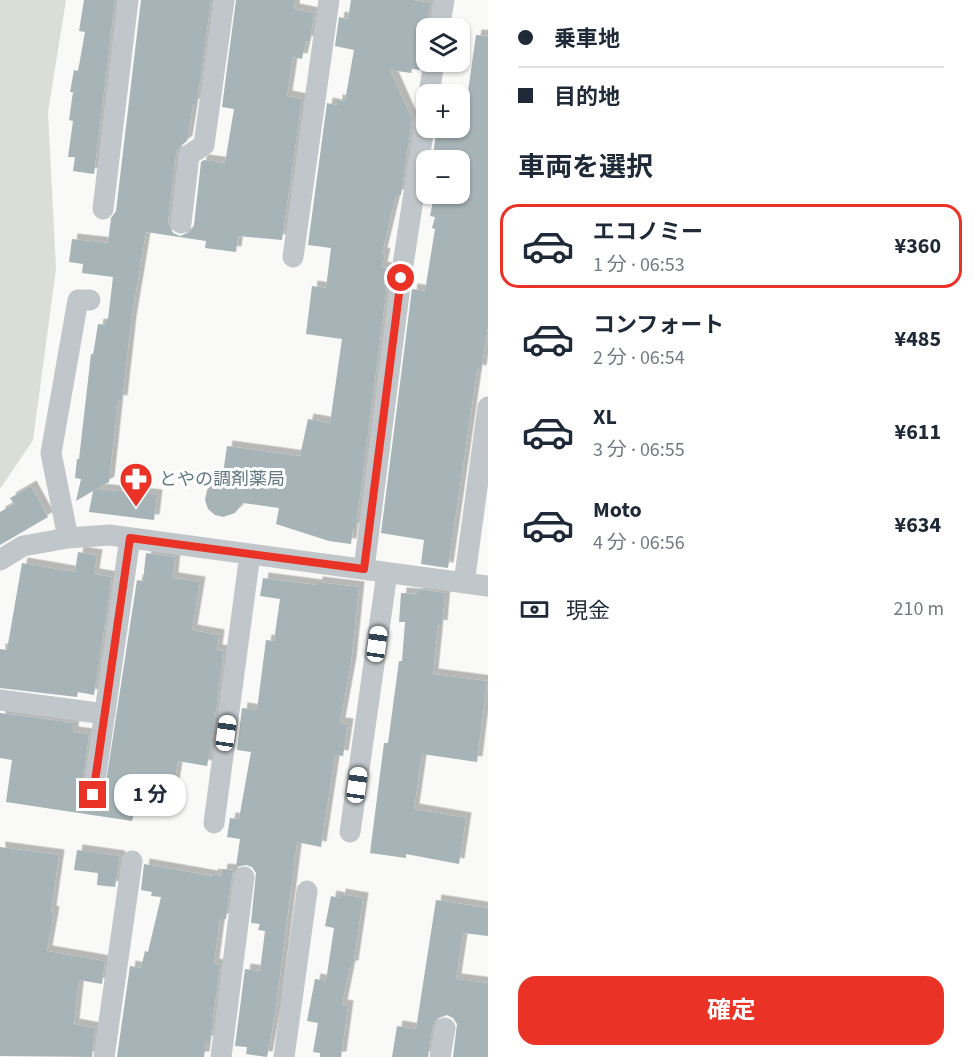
<!DOCTYPE html>
<html lang="ja">
<meta charset="utf-8">
<style>
:root{--surface:#fff;--page:#f6f6f7;--text:#1f2937;--muted:#747a83;--line:#e0e1e3;--accent:#ea3326}
body{margin:0;font-family:"Source Sans 3","Noto Sans JP",sans-serif;background:var(--page);color:var(--text);height:100vh;display:flex;flex-direction:column;font-size:22px;white-space:nowrap}
*{box-sizing:border-box;margin:0}
p{font-size:20px;color:var(--muted)}
.icon{flex:none;width:33px;height:33px;fill:none;stroke:currentColor;stroke-width:2;stroke-linecap:round;stroke-linejoin:round}
.map{position:relative;flex:1;overflow:hidden}
.side{display:flex;flex-direction:column;background:var(--surface);width:486px}
.side>*{flex:none}
.hud{display:grid;align-content:center;height:132px;padding:0 30px;background:var(--surface)}
.buttons{position:absolute;left:416px;top:18px;display:grid;gap:12px}
.buttons a{display:grid;place-items:center;width:54px;height:54px;border-radius:12px;background:var(--surface);box-shadow:0 2px 4px #0004;font-size:30px}
.end{position:absolute;width:27px;height:27px;margin:-14px;border:8px solid #ea3326;background:#fff;box-shadow:0 0 0 3px #fff}
.from{border-radius:50%}
.bubble{position:absolute;height:42px;border-radius:18px;background:var(--surface);box-shadow:0 2px 4px #0004;font-size:20px;font-weight:700;line-height:42px;text-align:center}
.car{position:absolute;width:18px;height:36px;margin:-18px -9px;border-radius:8px;box-shadow:0 0 4px 2px #0007;background:linear-gradient(#fff 24%,#345 0 40%,#fff 0 76%,#345 0 86%,#fff 0)}
.hud b{display:flex;align-items:center;gap:21px;height:57px;font-size:22px}
.hud b+b{border-top:2px solid var(--line)}
.hud i{width:15px;height:15px;background:var(--text)}
ul{padding:0;list-style:none}
li{display:flex;align-items:center;gap:18px;height:84px;margin:0 12px 9px;padding:0 18px;border:3px solid transparent;border-radius:18px}
li div{flex:1}
li b{display:block;font-size:22px}
li em{font-style:normal;font-weight:700}
li.on{border-color:var(--accent)}
li>.icon{width:54px;height:54px;stroke-width:1.5}
h2{padding:0 30px;font-size:27px;line-height:72px}
.pay{display:flex;align-items:center;gap:15px;height:66px;padding:0 30px;font-size:22px}
.pay p{margin-inline-start:auto}
.action{display:flex;gap:12px;margin-top:auto;padding:12px 30px}
.action a{flex:1;height:69px;border-radius:18px;background:var(--accent);color:#fff;font-size:24px;font-weight:700;line-height:69px;text-align:center}
main{display:flex;flex:1;min-height:0}
.map>svg:first-child{display:block}
</style>
<main>
<div class="map">
<svg width="488" height="1057" viewBox="0 0 488 1057">
<defs>
<filter id="shadow"><feDropShadow dx="5.5" dy="-5.5" stdDeviation="0" flood-color="#0004"/></filter>
</defs>
<rect width="100%" height="100%" fill="#f9f9f7"/>
<path fill="#daded6" d="M0,0H66L48,112L56,269L33,440L0,489Z"/>
<path fill="#a6b3b7" filter="url(#shadow)" d="M84,0H115L94,174L73,171L75,157H68L73,121L69,120L73,92H70L74,70L78,71L85,32L79,31Z
M141,0H211L197,104H193L187,141L178,148L176,154L168,222L173,233L180,236L191,231L194,225L201,162L204,160L225,163L234,109L222,107L236,0H295L294,9L314,13L310,42L306,41L302,59L293,57L287,96L302,99L282,240L238,236L236,252L205,248L206,241L146,232L131,322L122,401L118,400L109,482L97,489L157,495L154,520L89,512L93,491L76,501L81,479L75,478L77,459H79L91,354H93L94,349L98,324L105,325L106,319H108L113,277L82,273L83,264L69,262L72,239L108,243L111,218L116,211Z
M351,0H412L431,3L426,21L425,54L420,70L412,69L411,73L390,70L412,119L401,195H396L382,253L385,254L382,267L387,268L384,285H387L356,528H353L351,544L329,541L276,524L279,508L243,503L235,513L223,517L215,515L208,509L205,500L207,490L213,483L222,480L227,446L300,456L308,419L330,423L342,339L306,334L312,286L326,288L331,248L308,245L327,103L337,105V100L345,101L354,50L335,46L339,17L348,19Z
M476,35L488,36V326L481,371L477,370L448,568L421,564L424,540L381,533L412,289L425,291L435,229L432,228L435,217L430,216L433,201L426,200L427,194H459V160H432L437,128H459V119L464,120Z
M31,486L48,517L0,545V512L14,504L10,498Z
M78,552L97,555L94,574L112,577L94,695L78,692L77,697L0,688V649L7,650L22,563L75,572Z
M146,553L175,557L173,578L200,582L192,630L219,635L217,650L224,651L211,746L207,766L178,761L173,792L143,787L139,814L134,813L132,821L6,802L12,760L0,758V713L74,723L73,732L89,734L81,799L85,805L91,807H97L103,802L137,580L143,581Z
M263,578L317,585V582L359,587L351,663L340,723L348,724L343,756L335,755L321,847L297,842L275,1015L267,1057L246,1054L247,1047L235,1046L245,969L260,971L265,931L258,930L260,924L251,923L256,873L252,867L246,865L236,867L240,839L227,837L230,818L239,819L251,752L237,750L242,708L257,710L266,640L274,641L280,599L260,596Z
M418,589L445,593L442,626L438,625L433,674L487,681L477,762L422,754L414,809L466,818L459,864L406,854V858L370,853L384,743H388L399,661H402L405,622H399L401,593L417,594Z
M0,847L59,855L51,911L54,912L47,951L105,961L102,984L79,980L74,1024L95,1028L92,1057L0,1056Z
M77,850L120,856L115,887L97,885L98,873L74,870Z
M144,864L212,876L213,874L221,876L222,869L233,870L226,919H220L214,964L220,965L210,1041H206L204,1057H117L130,966L141,968L145,951L148,952L161,897L151,896L152,892L141,890Z
M340,894L363,898L353,966H350L342,1005L348,1006L341,1057H320V1053L313,1052L318,1023L307,1021L315,979L326,981L334,928L325,926L331,896L340,898Z
M436,900L488,908V936L463,933L456,979L488,983V1057H453L457,1024L453,1018L447,1015L436,1019L433,1025L428,1057H392L397,1026L416,1029Z"/>
<g fill="none" stroke-linecap="round" stroke-linejoin="round">
<path stroke="#c0c6c9" stroke-width="21" d="M439,28L444,0
M429,94L434,62
M103,209L128,0
M181,223L189,155L204,145L224,0
M293,257L329,0
M68,538L51,453L78,300H90
M0,560L23,546L68,538L109,535L488,586
M364,569L401,278L426,114
M464,583L488,407
M0,700L105,714
M93,795L130,538
M214,823L250,554
M350,832L387,573
M104,1057L132,861
M221,1057L244,877
M284,1057L307,891
M440,1057L445,1028"/>
</g>
<g fill="none" stroke-linecap="round" stroke-linejoin="round">
<path stroke="#ea3326" stroke-width="8" d="M93,795L130,538L364,569L401,278"/>
</g>
<defs>
<g id="pharmacy-pin" transform="scale(1.725)"><path d="M0 17L-7.5 6A9.5 9.5 0 1 1 7.5 6Z" fill="#ea3326" stroke="#fff"/><path d="M-2-6h4v4h4v4h-4v4h-4v-4h-4v-4h4Z" fill="#fff"/></g>
</defs>
<g fill-rule="evenodd">
<use href="#pharmacy-pin" x="136" y="479"/>
</g>
<g text-anchor="middle" dominant-baseline="central" stroke-width="6" stroke-linejoin="round" paint-order="stroke">
<g font-size="18" fill="#637a83" stroke="#fff" text-anchor="start">
<text x="159" y="479">とやの調剤薬局</text>
</g>
</g>
</svg>
<div class="buttons">
<a><svg class="icon" aria-label="layers" viewBox="0 0 24 24"><path d="M12 4l9 5-9 5-9-5zM3 14l9 5 9-5"/></svg></a>
<a>+</a>
<a>−</a>
</div>
<i class="end from" style="left:401px;top:278px"></i>
<i class="end" style="left:93px;top:795px"></i>
<div class="bubble" style="left:114px;top:774px;width:72px">1 分</div>
<i class="car" style="left:377px;top:644px;rotate:8deg"></i>
<i class="car" style="left:226px;top:733px;rotate:8deg"></i>
<i class="car" style="left:357px;top:785px;rotate:8deg"></i>
</div>
<section class="side">
<div class="hud">
<b><i class="from"></i>乗車地</b>
<b><i></i>目的地</b>
</div>
<h2>車両を選択</h2>
<ul>
<li class="on"><svg class="icon" aria-label="car" viewBox="0 0 24 24"><path d="M5 17H2v-5l4-1 3-4h7l3 4 3 1v5h-3M9 17h6M6 11h13"/><circle cx="7" cy="17" r="2"/><circle cx="17" cy="17" r="2"/></svg><div><b>エコノミー</b><p>1 分 · 06:53</p></div><em>¥360</em></li>
<li><svg class="icon" aria-label="car" viewBox="0 0 24 24"><path d="M5 17H2v-5l4-1 3-4h7l3 4 3 1v5h-3M9 17h6M6 11h13"/><circle cx="7" cy="17" r="2"/><circle cx="17" cy="17" r="2"/></svg><div><b>コンフォート</b><p>2 分 · 06:54</p></div><em>¥485</em></li>
<li><svg class="icon" aria-label="car" viewBox="0 0 24 24"><path d="M5 17H2v-5l4-1 3-4h7l3 4 3 1v5h-3M9 17h6M6 11h13"/><circle cx="7" cy="17" r="2"/><circle cx="17" cy="17" r="2"/></svg><div><b>XL</b><p>3 分 · 06:55</p></div><em>¥611</em></li>
<li><svg class="icon" aria-label="car" viewBox="0 0 24 24"><path d="M5 17H2v-5l4-1 3-4h7l3 4 3 1v5h-3M9 17h6M6 11h13"/><circle cx="7" cy="17" r="2"/><circle cx="17" cy="17" r="2"/></svg><div><b>Moto</b><p>4 分 · 06:56</p></div><em>¥634</em></li>
</ul>
<div class="pay"><svg class="icon" aria-label="cash" viewBox="0 0 24 24"><path d="M3 7h18v10H3z"/><circle cx="12" cy="12" r="2"/></svg>現金<p>210 m</p></div>
<div class="action"><a>確定</a></div>
</section>
</main>
